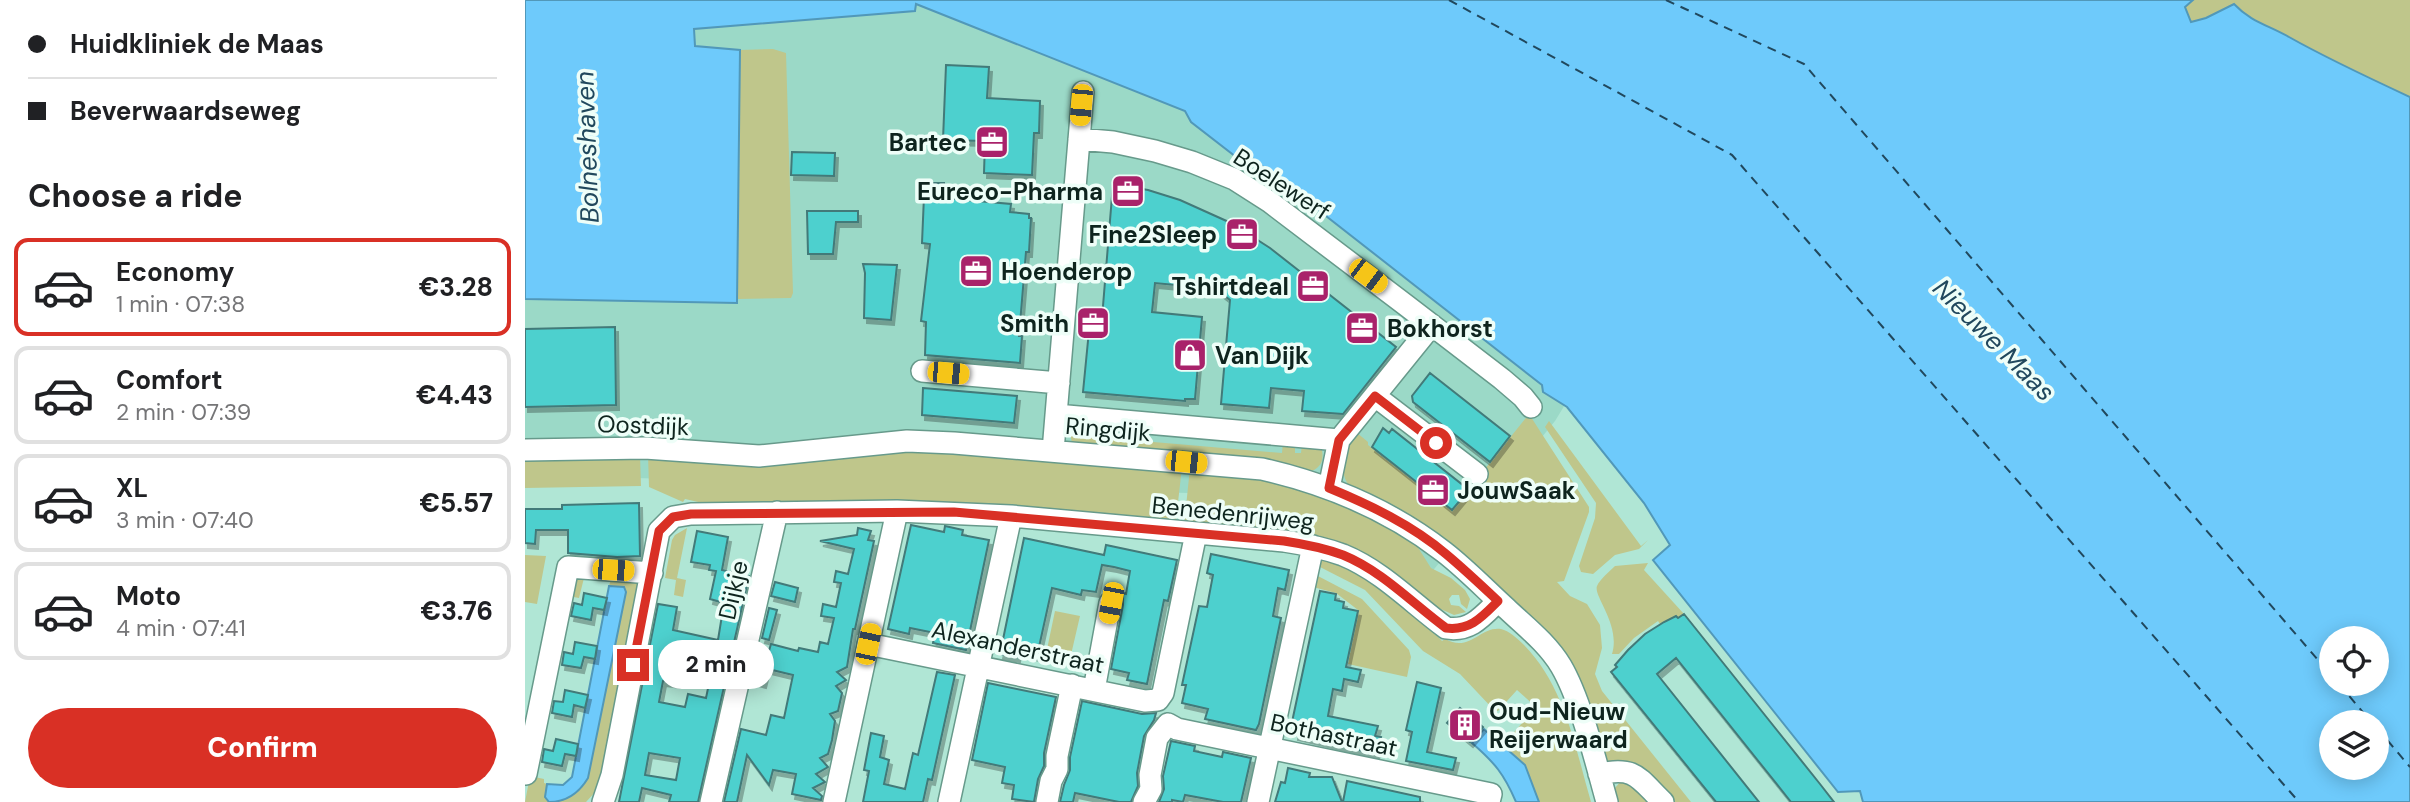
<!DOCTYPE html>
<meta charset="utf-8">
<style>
:root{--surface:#fff;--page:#f6f6f6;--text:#202124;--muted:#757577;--line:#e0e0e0;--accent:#d93025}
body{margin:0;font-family:"DM Sans",sans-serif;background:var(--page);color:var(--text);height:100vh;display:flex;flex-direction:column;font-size:26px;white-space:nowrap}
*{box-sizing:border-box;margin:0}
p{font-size:23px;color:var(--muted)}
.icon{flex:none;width:38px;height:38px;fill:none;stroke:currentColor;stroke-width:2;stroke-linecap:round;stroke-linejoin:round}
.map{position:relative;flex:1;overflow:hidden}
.drawer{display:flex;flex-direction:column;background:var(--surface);width:525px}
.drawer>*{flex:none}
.guide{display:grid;align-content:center;height:154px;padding:0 28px;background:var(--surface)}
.tools{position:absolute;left:1794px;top:626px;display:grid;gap:14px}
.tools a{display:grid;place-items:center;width:70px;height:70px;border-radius:50%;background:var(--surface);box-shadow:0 4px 18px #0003;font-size:35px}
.end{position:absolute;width:32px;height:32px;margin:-16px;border:9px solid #d93025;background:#fff;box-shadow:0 0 0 4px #fff}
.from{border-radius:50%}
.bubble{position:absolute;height:49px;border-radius:24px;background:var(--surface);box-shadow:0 4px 18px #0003;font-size:23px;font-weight:800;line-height:49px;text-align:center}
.car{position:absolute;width:21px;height:42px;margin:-21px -10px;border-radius:9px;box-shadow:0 0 5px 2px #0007;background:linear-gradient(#f5c518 24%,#345 0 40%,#f5c518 0 76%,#345 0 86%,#f5c518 0)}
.guide b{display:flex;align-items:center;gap:24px;height:66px;font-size:26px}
.guide b+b{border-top:2px solid var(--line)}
.guide i{width:18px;height:18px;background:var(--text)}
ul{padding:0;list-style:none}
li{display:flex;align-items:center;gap:21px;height:98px;margin:0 14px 10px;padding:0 14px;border:4px solid var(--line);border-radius:14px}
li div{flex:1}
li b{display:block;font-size:26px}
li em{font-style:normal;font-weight:800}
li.active{border-color:var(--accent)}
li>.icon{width:63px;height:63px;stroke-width:1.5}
h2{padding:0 28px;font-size:32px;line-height:84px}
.button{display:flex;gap:14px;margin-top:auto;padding:14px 28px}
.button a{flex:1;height:80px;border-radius:42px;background:var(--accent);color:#fff;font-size:28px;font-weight:800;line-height:80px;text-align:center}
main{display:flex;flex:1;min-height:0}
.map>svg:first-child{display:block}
</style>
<main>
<section class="drawer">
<div class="guide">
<b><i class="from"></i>Huidkliniek de Maas</b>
<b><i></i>Beverwaardseweg</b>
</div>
<h2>Choose a ride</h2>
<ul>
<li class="active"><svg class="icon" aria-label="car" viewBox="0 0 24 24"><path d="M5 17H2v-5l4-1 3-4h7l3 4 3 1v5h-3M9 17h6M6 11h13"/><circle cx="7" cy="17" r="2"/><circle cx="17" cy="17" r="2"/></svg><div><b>Economy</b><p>1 min · 07:38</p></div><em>€3.28</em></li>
<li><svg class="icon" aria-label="car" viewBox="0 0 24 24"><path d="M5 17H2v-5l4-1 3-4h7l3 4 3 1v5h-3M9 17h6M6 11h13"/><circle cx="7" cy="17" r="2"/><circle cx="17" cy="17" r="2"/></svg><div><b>Comfort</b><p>2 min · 07:39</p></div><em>€4.43</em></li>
<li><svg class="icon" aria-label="car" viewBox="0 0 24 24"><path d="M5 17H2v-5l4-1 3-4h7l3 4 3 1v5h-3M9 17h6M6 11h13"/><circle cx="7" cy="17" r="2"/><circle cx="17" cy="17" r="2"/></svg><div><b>XL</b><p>3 min · 07:40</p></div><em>€5.57</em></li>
<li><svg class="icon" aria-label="car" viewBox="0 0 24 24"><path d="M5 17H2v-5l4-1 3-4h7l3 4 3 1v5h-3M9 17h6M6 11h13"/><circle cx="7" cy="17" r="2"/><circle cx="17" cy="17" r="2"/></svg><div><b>Moto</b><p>4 min · 07:41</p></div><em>€3.76</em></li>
</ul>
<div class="button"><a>Confirm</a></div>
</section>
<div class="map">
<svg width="1885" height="802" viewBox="0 0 1885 802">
<defs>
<filter id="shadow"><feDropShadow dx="3" dy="5" stdDeviation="0" flood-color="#0004"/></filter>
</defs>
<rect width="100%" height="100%" fill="#b0e6d5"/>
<path fill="#9bd9c7" d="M138,0H404L672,90L1049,390L1030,421L901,579L700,494L0,475V291L135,56Z"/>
<path fill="#bfc68b" d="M1668,0H1885V97C1844,78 1803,60 1764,37C1744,25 1726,22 1709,4L1681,18L1666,22L1660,7Z
M248,49L261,53L268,293L266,298L212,299L215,50Z
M1004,414L1064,507V512L1039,581L1032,582L1045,596L1062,604L1075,625L1077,648L1070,674L1077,691L1166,802H1146L1106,764L1082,761L1066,707L1048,670L827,490C811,471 819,451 831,432L843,442V445L927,510Z
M1024,421L1116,546L1123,540L1114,549L1090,555L1068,574L1056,572L1054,566L1070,518L1071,503L1020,427Z
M549,425H559V436L757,453L758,442L770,443V453H776L777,444L791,445L797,450C799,462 795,469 783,472L547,443L544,429Z
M361,448L657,467L651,520L583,514V520L182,504L160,499L158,502L124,487L123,454Z
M115,455L116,486L0,488V456Z
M665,468L711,472L802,493L887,538L906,568L926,578L940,590L945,599L942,609L936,604L934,595H927L924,599L926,605L934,606L941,612L929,615L900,602L851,564L659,526Z
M162,528L152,578L161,580L158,597L149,595L151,580L140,578L147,540L150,535Z
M0,555L21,556L12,604L0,602Z
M802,560C843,577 887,608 917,641L920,639C945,653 955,626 976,629C984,631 992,638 998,644C1040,686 1050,747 1066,802H1014L1000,765L978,745L1011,707L992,690L973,711L969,710L935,674L898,651L840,590L793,566L797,561Z
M1123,563L1119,570L1159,614L1153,618L1151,616L1135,624L1133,621L1109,638L1094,654H1087C1096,625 1068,596 1072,586C1075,579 1085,571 1090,566Z
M48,575L117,577L79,776L72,790L61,802H30L44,798L59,785L99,587L84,586L86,579L59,578L54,598L43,596Z
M791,575L837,599L884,650L886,657L882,677L823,664L833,610L811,593L788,587Z
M530,611L555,616L545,659L521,654Z
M5,776L19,779V783L22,784L20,797L24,802H0Z
M1096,781L1104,783L1124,802H1093L1090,788Z"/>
<path fill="#6ecafb" stroke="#5198b9" stroke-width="2" fill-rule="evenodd" d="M0,0H1668L1660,7L1666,22L1681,18L1709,4C1726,22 1743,25 1764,37C1803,59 1844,78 1885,97V802H1338L1335,791L1313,792L1128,560L1145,545L1119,503L1042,407L1018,392L1017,385L723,155L715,160L666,122L660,111L391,4L390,11L169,29L170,46L215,50L212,303L0,299ZM1806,639H1852V684H1806ZM1806,723H1852V768H1806Z
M84,586L99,587L101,592L63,778C54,793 42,802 24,802L20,797L22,784L38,785L47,777Z
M959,729L1000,765L1014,802H991C979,774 970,763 947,743Z"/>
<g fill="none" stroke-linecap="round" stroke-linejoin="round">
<path stroke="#21485d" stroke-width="2" stroke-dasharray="9 7" stroke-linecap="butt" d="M924,0L1207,155L1774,802
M1141,0L1279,64L1806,675
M1814,684L1847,723
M1852,728L1885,767"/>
</g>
<path fill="#4ed0ce" stroke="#427a79" stroke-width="2" fill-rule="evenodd" filter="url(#shadow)" d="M421,65L464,67L462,98L515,101L514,133H509L507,175L459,173L460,141L418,140Z
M267,152L310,153L309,176L266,175Z
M406,183H419V198L486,204L485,212L504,214V218H506L504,252H501L494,336H497L495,363L400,355L401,322L396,321L405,244L397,243L399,196L406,197Z
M588,184L623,190L655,200L706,223L745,248L871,347L818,414L777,411L779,391L746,388L744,408L696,404L705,300L678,279L672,287L630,283L627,312L677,317L670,399H660V401L558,392L566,310L576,311L578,306Z
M282,211H333V222H311L308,254H283Z
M338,264L372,265L366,320L339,318L340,273Z
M90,327L91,405L0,407V329Z
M905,373L985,436L965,462L888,402L887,396Z
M398,388L492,396L489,423L397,415Z
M858,428L864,433L867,429L944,490L927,510L847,447Z
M114,503L115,556L92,557L43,553V530H11L10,544L0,543V509H37V505Z
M386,525L419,532L420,526L438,530L437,535L464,540L441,650L408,643L410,633L385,628L384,634L363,629Z
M333,528L346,531L343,540L349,541L330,629H328L322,667L312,672L321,680L311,686L317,693L313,711L305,714L310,721L307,740L303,754L295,758L303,767L291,774L300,782L288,788L297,796L296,800L267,794L271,774L248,770L244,785L222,755L212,802H199L216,729L241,735L246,715L259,718L268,675L239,668L246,644L273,651L274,648L293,652L295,642L303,644L309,618L296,616L298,604L311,607L316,583L309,582L311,571L323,574L329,549L295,541L332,535Z
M172,531L203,537L197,570L224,576L173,802H144L146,795L117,788L114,802H94L133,604L152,607L148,630L193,640L199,603L185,599L191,571L184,570L185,565L166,562ZM148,645L178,650L175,664L178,665L176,672L186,674L181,698L163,694L160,707L134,702L138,681L152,683L155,669L145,667ZM124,753L155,758L151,780L120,775Z
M499,538L579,555L581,545L652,560L643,601L639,600L622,684L602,680L604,673L586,669L598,605V593L601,594L605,571L589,567L577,565L571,592L557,590L556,595L527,588L512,656L493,652L492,657L475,654Z
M686,554L764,570L760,590L753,588L748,616L756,618L734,724L731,730L680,719L683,709L657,703L661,685H657L674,606L682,607L688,575L682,573Z
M250,582L273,588L270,602L246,596Z
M795,591L811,594L810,600L819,602L818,608L833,611L821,667L836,670L833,682L819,679L817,691L808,689L803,716L853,726L850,736L856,737L851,754L770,735L772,723L767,722Z
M59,593L82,598L79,610L68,608L66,620L46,616L49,603L57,605Z
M244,608L252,610L244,640L237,638Z
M1159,614L1295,784L1309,802H1266L1151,658L1132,674L1234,802H1191L1086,672L1092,667L1090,665L1103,650L1120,634L1139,622L1151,616L1153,618Z
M50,642L72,646L70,659L59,657L56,668L37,665L39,652L48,654Z
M230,668L241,671L238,683L227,680Z
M412,672L430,675L407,780L403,779L398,802H338L344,771L339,770L346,733L359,736L355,757L364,760L359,784L380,789L388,753L393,755Z
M892,682L916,688L902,752L931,758L928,770L881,761L887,732L881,730Z
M463,683L531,697L519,753V766L513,779L509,802L487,799L489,785L477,783L480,767L447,760Z
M40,690L63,695L60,708L49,705L47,717L27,713L29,701L38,702Z
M557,701L617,714L631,713L629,720L619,736L612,773L613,786L606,802H594L550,793L548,802H535L539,785L545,770V757Z
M935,708L958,727L945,742L922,723Z
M31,739L53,744L51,756L40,754L37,766L17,762L19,749L28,751Z
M646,741L670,746L669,751L697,757L698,752L726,758L716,802H698L660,795L658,802L647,800V802H634L639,789L638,776Z
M763,768L785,773L784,777H807L817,802H750L756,782L760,783Z
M822,781L895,797V802H818Z"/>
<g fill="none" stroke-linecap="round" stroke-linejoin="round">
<g stroke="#679a8b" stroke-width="24">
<path id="minor" d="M554,139L588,142L630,151L667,162L709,179L745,202L882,306L977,379L998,397L1006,407
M397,371L534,383
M850,396L952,474
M531,415L814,440
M0,450L120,448L234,456L382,441L429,443L737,469C803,484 865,510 919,552C941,569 961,590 982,609C1001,627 1022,643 1036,666C1056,700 1071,763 1082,802
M528,451L558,92
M804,488L814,440L907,325
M343,644L620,701L633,700
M569,690L585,603
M633,700L638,693L671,533
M643,724L652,729L966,794L964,802
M1,774L43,567L127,573
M1074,774C1111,766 1113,778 1138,802
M78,802L87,775L134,531L148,517L166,514L372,511L486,516L759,541C779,544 799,548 818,555C857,571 887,603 921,628C945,632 957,617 973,601
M186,802L252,512
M309,802L372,511
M424,802L486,516
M522,802L526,781L532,769V756L547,685
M619,802L626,789L625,775L632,738L643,724
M733,802L788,546"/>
</g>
<use href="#minor" stroke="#fff" stroke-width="21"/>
</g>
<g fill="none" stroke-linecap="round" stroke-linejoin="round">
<path stroke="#d93025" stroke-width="9" d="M108,665L134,531L148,517L166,514L429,512L759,541C779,544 799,548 818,555C857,571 887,603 921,628C945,631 957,617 973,601C956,585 939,569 921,554C887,525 845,505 804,488L814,440L850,396L911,443"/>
</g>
<defs>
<g id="office-square" transform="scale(1.75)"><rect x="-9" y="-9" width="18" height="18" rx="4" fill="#a9226a" stroke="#eefef8"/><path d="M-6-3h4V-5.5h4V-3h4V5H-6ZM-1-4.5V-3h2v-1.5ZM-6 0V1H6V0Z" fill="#fff"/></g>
<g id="shop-square" transform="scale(1.75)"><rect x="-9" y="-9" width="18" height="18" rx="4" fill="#a9226a" stroke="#eefef8"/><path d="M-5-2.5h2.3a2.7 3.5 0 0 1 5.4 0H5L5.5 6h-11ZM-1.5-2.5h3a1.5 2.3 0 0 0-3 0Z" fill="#fff"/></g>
<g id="building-square" transform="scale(1.75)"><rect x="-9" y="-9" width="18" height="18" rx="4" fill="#a9226a" stroke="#eefef8"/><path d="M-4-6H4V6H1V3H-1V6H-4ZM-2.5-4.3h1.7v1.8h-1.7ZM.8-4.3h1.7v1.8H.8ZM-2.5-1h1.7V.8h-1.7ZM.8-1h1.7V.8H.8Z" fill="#fff"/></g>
</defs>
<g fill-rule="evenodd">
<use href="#office-square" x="467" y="142"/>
<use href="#office-square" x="603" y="191"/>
<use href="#office-square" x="717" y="234"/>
<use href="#office-square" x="451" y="271"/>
<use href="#office-square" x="788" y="286"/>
<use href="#office-square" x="568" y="323"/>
<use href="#office-square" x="837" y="328"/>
<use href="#shop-square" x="665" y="355"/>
<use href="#office-square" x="908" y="490"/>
<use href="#building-square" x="940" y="725"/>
</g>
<g text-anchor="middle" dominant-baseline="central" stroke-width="7" stroke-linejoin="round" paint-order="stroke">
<g font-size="24" font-weight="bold" fill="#0e241e" stroke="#eefef8" text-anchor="end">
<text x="442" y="142">Bartec</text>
<text x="578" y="191">Eureco-Pharma</text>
<text x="692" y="234">Fine2Sleep</text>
<text x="476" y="271" text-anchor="start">Hoenderop</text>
<text x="764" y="286">Tshirtdeal</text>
<text x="544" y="323">Smith</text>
<text x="862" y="328" text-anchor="start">Bokhorst</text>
<text x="690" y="355" text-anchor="start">Van Dijk</text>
<text x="932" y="490" text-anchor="start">JouwSaak</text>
<text x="964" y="711" text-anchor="start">Oud-Nieuw<tspan x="964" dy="28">Reijerwaard</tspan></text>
</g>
<g font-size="24" fill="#0e241e" stroke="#eefef8">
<text transform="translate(757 184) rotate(33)">Boelewerf</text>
<text transform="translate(118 425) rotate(2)">Oostdijk</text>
<text transform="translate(583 429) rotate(5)">Ringdijk</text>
<text transform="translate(708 513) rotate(6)">Benedenrijweg</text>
<text transform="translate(208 590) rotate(-77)">Dijkje</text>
<text transform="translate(493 647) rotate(12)">Alexanderstraat</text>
<text transform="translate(809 735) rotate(12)">Bothastraat</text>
</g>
<g font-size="26" font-style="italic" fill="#21485d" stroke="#eefef8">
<text transform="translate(62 147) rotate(-92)">Bolneshaven</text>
<text transform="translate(1469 340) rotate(45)">Nieuwe Maas</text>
</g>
</g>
</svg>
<div class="tools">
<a><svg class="icon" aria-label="locate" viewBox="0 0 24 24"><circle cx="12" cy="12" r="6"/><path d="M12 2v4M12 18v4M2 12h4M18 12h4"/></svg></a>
<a><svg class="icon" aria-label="layers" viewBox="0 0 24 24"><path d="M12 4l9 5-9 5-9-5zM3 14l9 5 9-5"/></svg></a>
</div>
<i class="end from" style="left:911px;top:443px"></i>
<i class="end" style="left:108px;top:665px"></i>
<div class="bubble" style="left:133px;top:640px;width:116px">2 min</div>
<i class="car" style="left:556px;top:105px;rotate:185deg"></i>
<i class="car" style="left:843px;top:276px;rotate:127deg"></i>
<i class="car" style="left:423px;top:373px;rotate:95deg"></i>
<i class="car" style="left:661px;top:462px;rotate:96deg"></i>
<i class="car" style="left:88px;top:570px;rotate:93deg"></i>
<i class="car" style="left:586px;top:603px;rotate:191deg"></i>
<i class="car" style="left:343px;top:644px;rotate:12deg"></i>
</div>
</main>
